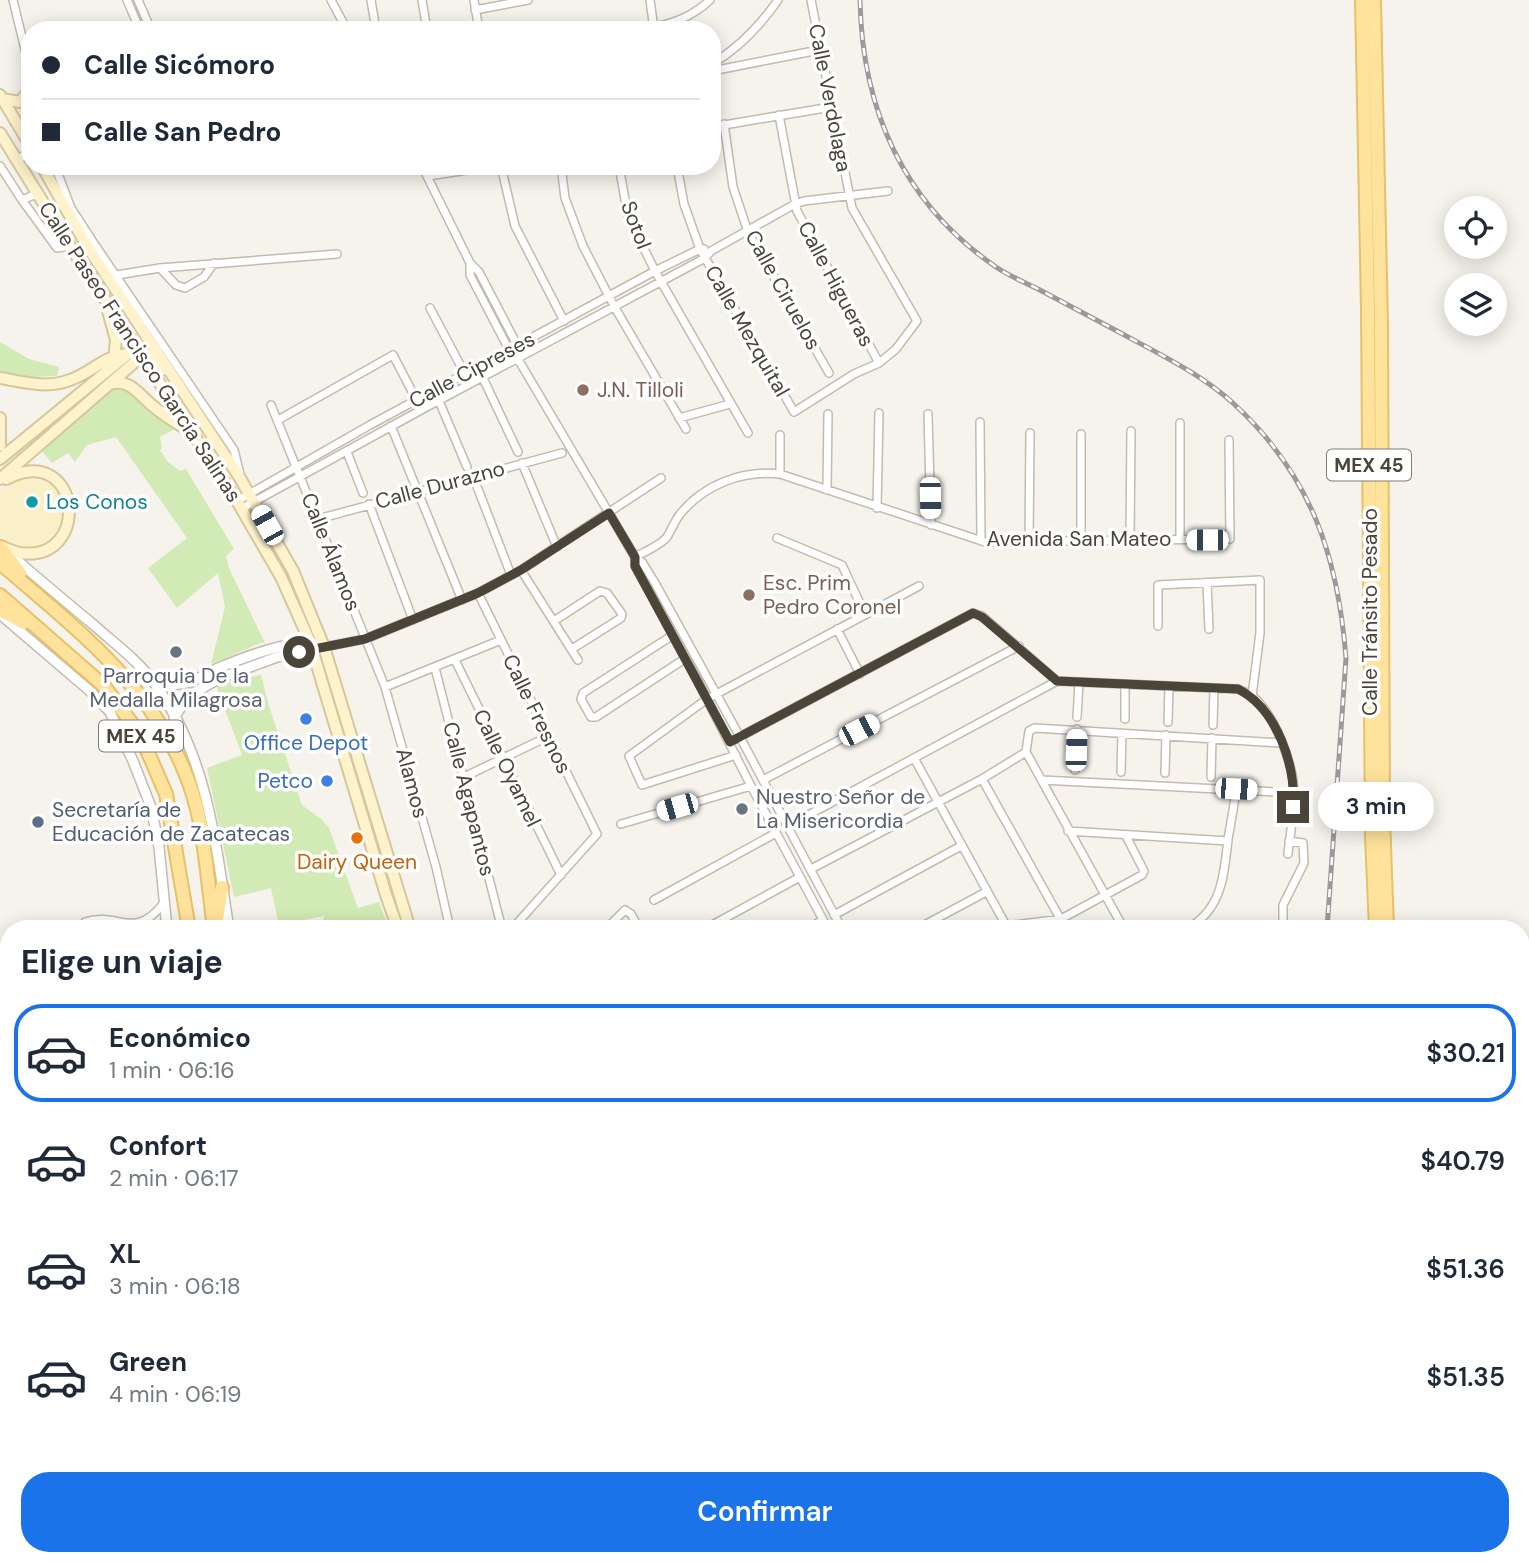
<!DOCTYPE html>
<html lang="es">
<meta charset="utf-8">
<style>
:root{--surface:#fff;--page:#f2f2f3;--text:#1f2937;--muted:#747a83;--line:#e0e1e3;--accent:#1a73e8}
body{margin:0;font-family:"DM Sans",sans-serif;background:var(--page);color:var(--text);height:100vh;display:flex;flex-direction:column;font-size:26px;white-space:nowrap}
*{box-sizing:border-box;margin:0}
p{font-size:23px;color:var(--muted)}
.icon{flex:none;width:38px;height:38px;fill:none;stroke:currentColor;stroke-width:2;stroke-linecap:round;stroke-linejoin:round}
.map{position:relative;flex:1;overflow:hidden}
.side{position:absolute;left:0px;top:920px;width:1530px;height:646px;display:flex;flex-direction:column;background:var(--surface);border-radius:28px 28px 0 0;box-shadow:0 4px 18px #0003}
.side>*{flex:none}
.hud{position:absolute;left:21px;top:21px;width:700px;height:154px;border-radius:28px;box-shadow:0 4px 18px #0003;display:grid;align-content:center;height:154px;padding:0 21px;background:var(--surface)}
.fabs{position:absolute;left:1444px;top:196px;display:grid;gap:14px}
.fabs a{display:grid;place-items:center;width:63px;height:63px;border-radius:50%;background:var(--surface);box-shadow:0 4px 18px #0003;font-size:35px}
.end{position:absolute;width:32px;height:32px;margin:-16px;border:9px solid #4b4439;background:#fff;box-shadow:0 0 0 4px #fff}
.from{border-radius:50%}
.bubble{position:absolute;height:49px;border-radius:24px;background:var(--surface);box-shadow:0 4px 18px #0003;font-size:23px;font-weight:600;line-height:49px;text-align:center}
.car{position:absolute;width:21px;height:42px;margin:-21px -10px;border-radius:9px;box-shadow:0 0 5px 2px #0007;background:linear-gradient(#fff 24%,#345 0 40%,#fff 0 76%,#345 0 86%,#fff 0)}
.hud b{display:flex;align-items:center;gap:24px;height:66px;font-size:26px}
.hud b+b{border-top:2px solid var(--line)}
.hud i{width:18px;height:18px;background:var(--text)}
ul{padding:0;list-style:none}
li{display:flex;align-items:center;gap:21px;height:98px;margin:0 14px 10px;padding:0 7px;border:4px solid transparent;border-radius:28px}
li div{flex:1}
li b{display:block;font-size:26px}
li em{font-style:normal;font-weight:600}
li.active{border-color:var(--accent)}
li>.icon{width:63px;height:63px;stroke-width:1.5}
h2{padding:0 21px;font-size:32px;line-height:84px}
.cta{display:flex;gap:14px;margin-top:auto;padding:14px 21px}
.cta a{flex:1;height:80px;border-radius:28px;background:var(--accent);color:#fff;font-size:28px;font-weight:600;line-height:80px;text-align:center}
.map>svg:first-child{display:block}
</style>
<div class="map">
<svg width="1529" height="1565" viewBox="0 0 1529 1565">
<rect width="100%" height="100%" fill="#f6f3ec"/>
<path fill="#d2eab5" d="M0,342L29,359L59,367L57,376L30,377L0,371Z
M120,386L130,389L172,425L173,430L160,437L162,447L160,450L168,462L180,471L186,469L234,549L226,556L229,568L266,645L263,642L211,664L225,607L218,573L177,608L148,568L187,538L116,437L87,445L75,462L68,453L52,463L40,449L109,389Z
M261,675L269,706L302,805L321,819L329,828L358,908L379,902L389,929H321L324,916L279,925L271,888L234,897L207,768L242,755L216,685Z
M514,1558H600V1559L623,1558L624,1565H517Z"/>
<path fill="#f9efc9" d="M21,477C98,473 60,586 0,535V490Z"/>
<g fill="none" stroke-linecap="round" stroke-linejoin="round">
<g stroke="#c2bbae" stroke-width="10">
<path id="minor" d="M13,0L30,70
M127,0L140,30
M138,0L151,30
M331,0L347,30
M371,0L376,30
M422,0L427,30
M474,0L479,30
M650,0L654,29
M475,10L528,0
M642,30C668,25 690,19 710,0
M712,64C740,47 760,26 778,0
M712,71L819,50
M779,115L797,211L879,363
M724,124L733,187L748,232L829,373
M712,127L831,107
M17,161L30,150
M0,166L22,200L39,193
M55,166L71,208L93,242L234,450L240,474
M422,166L470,263L479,272L515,341L513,348
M501,166L515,226L564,321
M561,166L565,198L583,246L614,306L686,429
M619,166L628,216L655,271L748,433
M677,166L684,204L700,249L794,412L854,374L879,363L896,349L917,321L852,208L811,0
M428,176L493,166
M22,200L57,248L70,246
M470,263V275L506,344L512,349L635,557L642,562L655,583L740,737L842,929
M160,268L176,285L185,288L204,277L214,263
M117,275L160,268L337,254
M430,308L465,374
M481,374L518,452
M439,401L467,467
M271,405L385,687L436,867L450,929
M928,414L931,525
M679,418L730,404
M278,420L393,355L418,403
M980,422L981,541
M391,426L462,600
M1081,434V541
M780,435V474
M347,452L363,493
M522,463L557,547
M473,476L511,575
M827,490L828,414
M237,501L370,425L655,271L700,249H704
M369,504L413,620
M877,508L879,413
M241,509L421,410L705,258L711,251L795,204L804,201L888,191
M318,519L562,453
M777,538L842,565L865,614
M1130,539L1131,431
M1180,539V423
M1029,542L1030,433
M635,557C644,552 661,545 667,537C672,529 675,520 681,513C705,484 743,470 780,474L985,542L1230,539L1229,440
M635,557V566L686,658L751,786L828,929
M521,570L578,660
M1207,583L1209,629
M478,593L597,834L512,929
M554,621L600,591L607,593L622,614L621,618L572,649
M1158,626V585L1260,580V633L1252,696
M837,629L860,674
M673,635L583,693L581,699L591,717H596L686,658
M324,647L365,639L478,593L521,570L661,478
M455,660L561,875
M435,668L502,929
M1057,681L1238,689C1242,691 1248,693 1252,696C1275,714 1294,766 1294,794C1294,814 1290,834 1288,854
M385,687L501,640
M1077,717L1079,683
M1125,719V685
M1168,722L1169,687
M1213,725L1214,688
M730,742L973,613L982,616L1057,681
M1026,752L1029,731L1035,728L1282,743
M1026,752L1124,929
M736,755L642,785L629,756L707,699L919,586
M914,758L1008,929
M1075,770L1077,729
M1121,772L1122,733
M1165,773L1166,735
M464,777L547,737
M1211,777L1212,738
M982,779L1066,929
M763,780L1019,646
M1042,780L1294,793
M621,824L751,786
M788,826L1057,681
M1068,831L1228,841
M811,869L982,779L1026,752
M654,900L776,833
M834,915L961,846
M1006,926L1061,919L1142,875L1144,871L1126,836
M81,928L85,922C120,911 133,942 164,903
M68,929H89
M606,929L625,910L631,914L639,929
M705,929L800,877
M807,929L823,920
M917,929L986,892
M1186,929C1222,911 1224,875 1228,839C1231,822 1234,806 1236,790
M1283,929V905L1304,863L1303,843L1289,841
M0,951L9,960
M0,970L9,963
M0,1221L9,1214
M9,1350L2,1353L9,1383
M0,1414L9,1408
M0,1529L9,1518
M183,1558L187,1565
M315,1558L318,1565
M725,1558L726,1565
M793,1558L795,1565
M1173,1558L1177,1565
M1427,1558L1430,1565
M235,1565L254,1558
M859,1565L885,1558
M1084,1565L1108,1558
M1291,1565L1315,1558"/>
</g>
<g stroke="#c2bbae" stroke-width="12">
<path id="tertiary" d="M13,557C40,580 67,603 95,626C114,643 137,660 153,681C208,756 215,841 229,929
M1,615L90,691L110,712L133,761L151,807L159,847L167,929
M150,676C156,679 164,683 170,684C187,687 202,676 216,669C237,660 295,637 316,644
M174,717L190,695L220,678L277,657L319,649
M0,1284L9,1292
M0,1300L9,1310
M104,1558L107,1565
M116,1558L118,1565
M380,1558L383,1565
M441,1558L444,1565"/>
</g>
<g stroke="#d6c79b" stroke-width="14">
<path id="secondary" d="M0,95L30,145
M2,99L20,102L30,89
M0,133L70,246L237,501L281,577L310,642L386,895L398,929
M42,166L87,246L240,478L293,571L324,647L410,929
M108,311L116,340L114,360
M0,378C23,382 47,389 70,380C91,373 105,355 128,354
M110,384C130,378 139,395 153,406C163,415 175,422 186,429
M0,418V446
M0,459L128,354L149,355L162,370
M0,479L136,361L142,349
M0,546C6,548 14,552 20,553C93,563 81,440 6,479
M704,1558V1565
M713,1558L714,1565"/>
</g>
<g stroke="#e6c16a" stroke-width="16">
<path id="primary" d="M1362,0L1368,309L1372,836L1376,929
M1374,0L1381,325L1383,818L1387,929
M0,547L20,573
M0,563C83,635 171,699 198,813C206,851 209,891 214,929
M0,595L104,686L140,734L166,794L189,929
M0,610L24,623
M217,919L222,887
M1521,1466L1529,1490
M1521,1500L1529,1524
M397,1558L400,1565
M425,1558L427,1565"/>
</g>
<use href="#minor" stroke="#fff" stroke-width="7"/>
<use href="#tertiary" stroke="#fff" stroke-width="9"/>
<use href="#secondary" stroke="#fff3cd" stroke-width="10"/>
<use href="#primary" stroke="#ffe39c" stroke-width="12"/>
<g stroke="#9a9a9a" stroke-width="5">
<path id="rail" d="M860,0C862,110 904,204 996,267C1009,276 1024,282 1038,289C1064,303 1091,317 1117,331C1157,353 1200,373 1234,404C1311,475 1338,556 1346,658L1327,929
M1488,1558L1491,1565"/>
</g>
<use href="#rail" stroke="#fff" stroke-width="2.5" stroke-dasharray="8" stroke-linecap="butt"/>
</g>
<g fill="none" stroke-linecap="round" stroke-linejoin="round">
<path stroke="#4b4439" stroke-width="9" d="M299,652L365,639L478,593L521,570L609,513L635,557V566L730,742L973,613L982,617L1057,681L1238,689C1277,709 1296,765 1293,807"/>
</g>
<g fill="#8d6e63" stroke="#fff" stroke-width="2.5">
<circle cx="583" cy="390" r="7"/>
<circle cx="749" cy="595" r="7"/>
</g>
<circle fill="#0f9aa8" stroke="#fff" stroke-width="2.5" cx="32" cy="502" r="7"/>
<g fill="#6b7280" stroke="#fff" stroke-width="2.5">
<circle cx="176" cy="652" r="7"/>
<circle cx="742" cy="809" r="7"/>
</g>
<g fill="#3f7fe0" stroke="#fff" stroke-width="2.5">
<circle cx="306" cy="719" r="7"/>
<circle cx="327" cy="781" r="7"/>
</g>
<circle fill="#5c6f8a" stroke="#fff" stroke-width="2.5" cx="38" cy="822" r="7"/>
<circle fill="#e8710a" stroke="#fff" stroke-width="2.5" cx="357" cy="838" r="7"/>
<g text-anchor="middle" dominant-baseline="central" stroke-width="7" stroke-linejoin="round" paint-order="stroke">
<g fill="#fff" stroke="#817c74" stroke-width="2">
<rect x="1327" y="449.5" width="84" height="31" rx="5"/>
<rect x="99" y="720.5" width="84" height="31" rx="5"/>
</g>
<g font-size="19" font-weight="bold" fill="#4b4439">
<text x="1369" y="465">MEX 45</text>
<text x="141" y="736">MEX 45</text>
</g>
<g font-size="21" fill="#4b4439" stroke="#fff">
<text transform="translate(830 98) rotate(79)">Calle Verdolaga</text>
<text transform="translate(636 225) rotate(69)">Sotol</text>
<text transform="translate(836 284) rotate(62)">Calle Higueras</text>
<text transform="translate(783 290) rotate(61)">Calle Ciruelos</text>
<text transform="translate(747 331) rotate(60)">Calle Mezquital</text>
<text transform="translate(140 352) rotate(57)">Calle Paseo Francisco García Salinas</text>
<text transform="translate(472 370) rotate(-28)">Calle Cipreses</text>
<text transform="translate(440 485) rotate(-15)">Calle Durazno</text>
<text x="1079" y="539">Avenida San Mateo</text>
<text transform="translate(331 552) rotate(68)">Calle Álamos</text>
<text transform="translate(1370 612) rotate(-90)">Calle Tránsito Pesado</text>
<text transform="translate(537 714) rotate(64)">Calle Fresnos</text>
<text transform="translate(507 768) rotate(64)">Calle Oyamel</text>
<text transform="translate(412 783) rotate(75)">Alamos</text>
<text transform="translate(469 799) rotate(76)">Calle Agapantos</text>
</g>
<g font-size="21" fill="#785e54" stroke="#fff" text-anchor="start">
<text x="597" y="390">J.N. Tilloli</text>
<text x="763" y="583">Esc. Prim<tspan x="763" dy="24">Pedro Coronel</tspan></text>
</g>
<g font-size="21" fill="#0d838f" stroke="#fff" text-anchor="start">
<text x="46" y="502">Los Conos</text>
</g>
<g font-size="21" fill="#5b616d" stroke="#fff">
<text x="176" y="676">Parroquia De la<tspan x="176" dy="24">Medalla Milagrosa</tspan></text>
<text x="756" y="797" text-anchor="start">Nuestro Señor de<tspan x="756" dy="24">La Misericordia</tspan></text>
</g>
<g font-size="21" fill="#366cbe" stroke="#fff">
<text x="306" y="743">Office Depot</text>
<text x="313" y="781" text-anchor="end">Petco</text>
</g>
<g font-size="21" fill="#4e5e75" stroke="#fff" text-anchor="start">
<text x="52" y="810">Secretaría de<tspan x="52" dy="24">Educación de Zacatecas</tspan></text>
</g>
<g font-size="21" fill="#c56008" stroke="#fff">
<text x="357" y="862">Dairy Queen</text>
</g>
</g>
</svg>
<div class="fabs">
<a><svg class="icon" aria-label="locate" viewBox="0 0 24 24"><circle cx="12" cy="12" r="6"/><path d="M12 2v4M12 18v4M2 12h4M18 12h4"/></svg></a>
<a><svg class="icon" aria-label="layers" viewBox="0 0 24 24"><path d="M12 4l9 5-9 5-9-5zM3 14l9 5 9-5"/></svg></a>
</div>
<i class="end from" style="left:299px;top:652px"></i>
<i class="end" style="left:1293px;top:807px"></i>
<div class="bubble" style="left:1318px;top:782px;width:116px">3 min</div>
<i class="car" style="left:930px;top:498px;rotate:179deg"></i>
<i class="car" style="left:267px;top:525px;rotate:331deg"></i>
<i class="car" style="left:1207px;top:540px;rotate:270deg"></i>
<i class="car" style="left:859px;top:730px;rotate:63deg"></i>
<i class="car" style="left:1076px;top:750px;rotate:2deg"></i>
<i class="car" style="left:1236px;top:789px;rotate:93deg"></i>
<i class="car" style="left:677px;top:807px;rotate:254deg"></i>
<div class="hud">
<b><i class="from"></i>Calle Sicómoro</b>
<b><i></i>Calle San Pedro</b>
</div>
<section class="side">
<h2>Elige un viaje</h2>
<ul>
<li class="active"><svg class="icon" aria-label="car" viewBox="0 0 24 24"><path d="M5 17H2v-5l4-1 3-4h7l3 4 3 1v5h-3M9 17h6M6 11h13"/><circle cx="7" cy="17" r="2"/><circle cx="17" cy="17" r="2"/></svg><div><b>Económico</b><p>1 min · 06:16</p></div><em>$30.21</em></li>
<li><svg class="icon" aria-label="car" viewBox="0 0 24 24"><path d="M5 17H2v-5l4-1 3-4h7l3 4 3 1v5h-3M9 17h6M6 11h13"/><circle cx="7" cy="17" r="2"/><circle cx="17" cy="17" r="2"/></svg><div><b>Confort</b><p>2 min · 06:17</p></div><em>$40.79</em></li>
<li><svg class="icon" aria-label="car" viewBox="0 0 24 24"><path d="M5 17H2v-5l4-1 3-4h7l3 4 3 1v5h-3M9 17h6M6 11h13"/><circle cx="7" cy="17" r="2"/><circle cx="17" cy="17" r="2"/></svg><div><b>XL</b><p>3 min · 06:18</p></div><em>$51.36</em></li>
<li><svg class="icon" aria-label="car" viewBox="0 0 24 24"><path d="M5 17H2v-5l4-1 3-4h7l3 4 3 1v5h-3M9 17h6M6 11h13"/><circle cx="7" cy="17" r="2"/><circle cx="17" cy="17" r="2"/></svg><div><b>Green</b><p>4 min · 06:19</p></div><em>$51.35</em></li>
</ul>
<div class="cta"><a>Confirmar</a></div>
</section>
</div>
